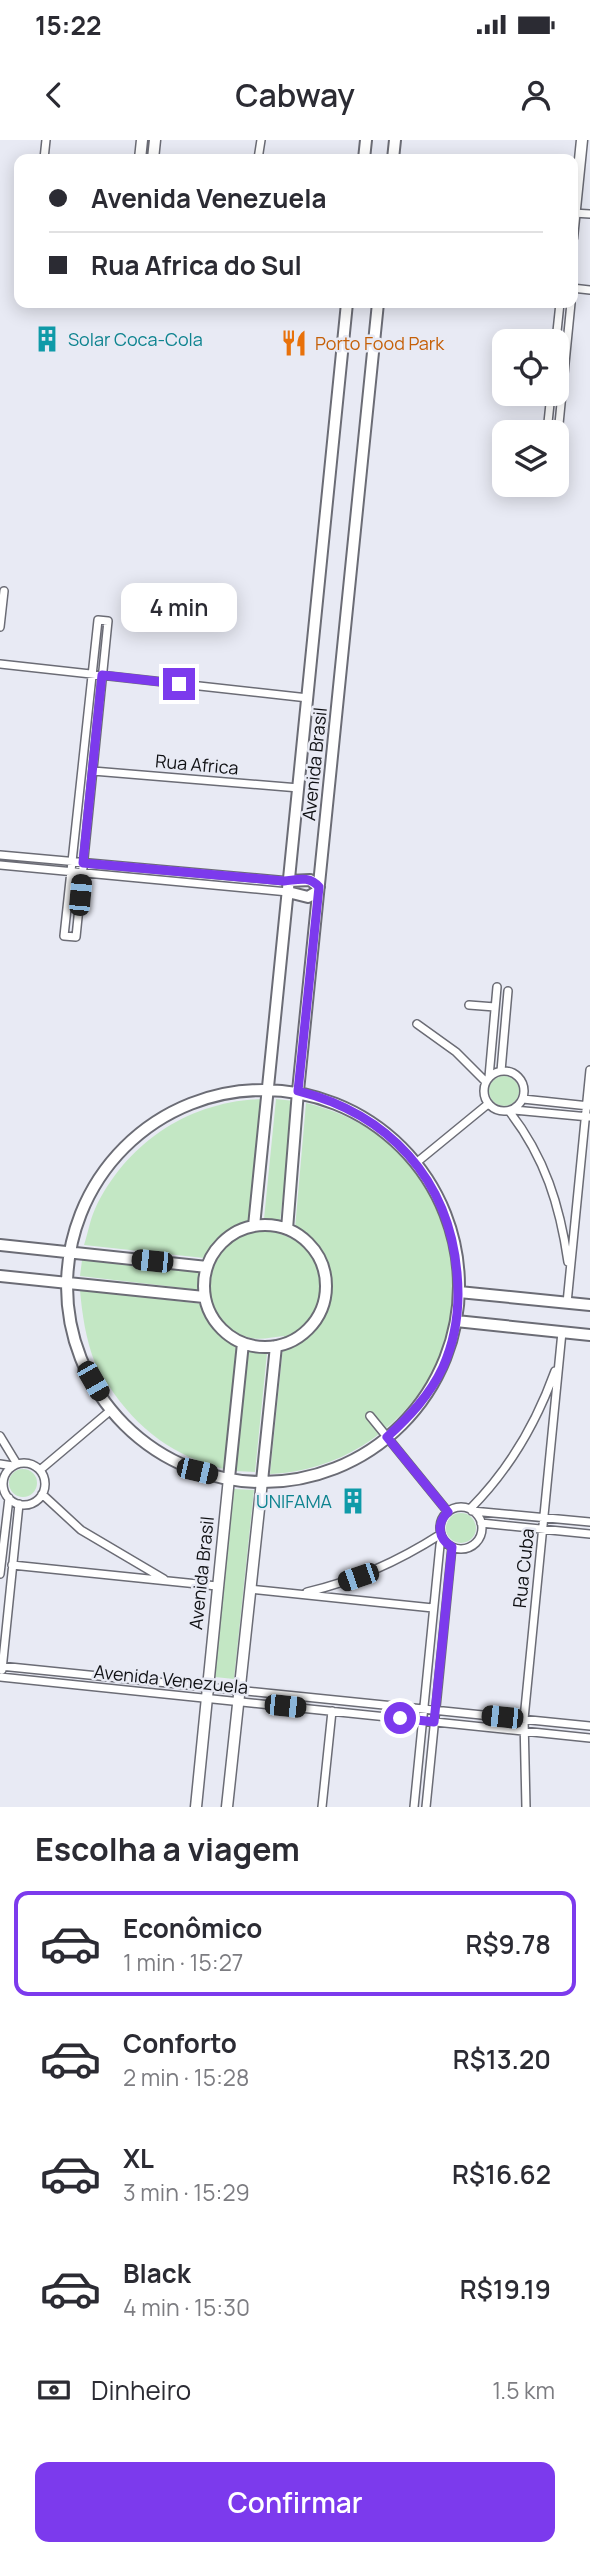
<!DOCTYPE html>
<html lang="pt">
<meta charset="utf-8">
<style>
:root{--surface:#fff;--page:#f7f7f7;--text:#2b2b33;--muted:#7c7c81;--line:#e1e1e2;--accent:#7c3aed}
body{margin:0;font-family:Manrope,sans-serif;background:var(--page);color:var(--text);height:100vh;display:flex;flex-direction:column;font-size:26px;white-space:nowrap}
*{box-sizing:border-box;margin:0}
p{font-size:23px;color:var(--muted)}
.icon{flex:none;width:38px;height:38px;fill:none;stroke:currentColor;stroke-width:2;stroke-linecap:round;stroke-linejoin:round}
.map{position:relative;height:1667px;overflow:hidden}
.drawer{display:flex;flex-direction:column;background:var(--surface);flex:1}
.drawer>*{flex:none}
.guide{position:absolute;left:14px;top:14px;width:564px;height:154px;border-radius:14px;box-shadow:0 4px 18px #0003;display:grid;align-content:center;height:154px;padding:0 35px;background:var(--surface)}
.controls{position:absolute;left:492px;top:189px;display:grid;gap:14px}
.controls a{display:grid;place-items:center;width:77px;height:77px;border-radius:14px;background:var(--surface);box-shadow:0 4px 18px #0003;font-size:35px}
.end{position:absolute;width:32px;height:32px;margin:-16px;border:9px solid #7c3aed;background:#fff;box-shadow:0 0 0 4px #fff}
.from{border-radius:50%}
.bubble{position:absolute;height:49px;border-radius:14px;background:var(--surface);box-shadow:0 4px 18px #0003;font-size:23px;font-weight:600;line-height:49px;text-align:center}
.car{position:absolute;width:21px;height:42px;margin:-21px -10px;border-radius:9px;box-shadow:0 0 5px 2px #0007;background:linear-gradient(#222 24%,#8ab4d8 0 40%,#222 0 76%,#8ab4d8 0 86%,#222 0)}
.guide b{display:flex;align-items:center;gap:24px;height:66px;font-size:26px}
.guide b+b{border-top:2px solid var(--line)}
.guide i{width:18px;height:18px;background:var(--text)}
ul{padding:0;list-style:none}
li{display:flex;align-items:center;gap:21px;height:105px;margin:0 14px 10px;padding:0 21px;border:4px solid transparent;border-radius:14px}
li div{flex:1}
li b{display:block;font-size:26px}
li em{font-style:normal;font-weight:600}
li.active{border-color:var(--accent)}
li>.icon{width:63px;height:63px;stroke-width:1.5}
h2{padding:0 35px;font-size:32px;line-height:84px}
.pay{display:flex;align-items:center;gap:18px;height:77px;padding:0 35px;font-size:26px}
.pay p{margin-inline-start:auto}
.primary-button{display:flex;gap:14px;margin-top:auto;padding:14px 35px}
.primary-button a{flex:1;height:80px;border-radius:14px;background:var(--accent);color:#fff;font-size:28px;font-weight:600;line-height:80px;text-align:center}
.status{display:flex;justify-content:space-between;align-items:center;height:49px;padding:0 35px;background:var(--surface);direction:ltr}
.status svg{height:19px;fill:currentColor}
header{display:flex;justify-content:space-between;align-items:center;height:91px;padding:0 35px;background:var(--surface);font-size:32px;font-weight:600}
.map>svg:first-child{display:block}
</style>
<div class="status"><b>15:22</b><svg viewBox="0 0 49 12"><path d="M0 12V9h3v3zM5 12V6h3v6zM10 12V3h3v9zM15 12V0h3v12zM26 1h20v11H26zM47 4h2v5h-2z"/></svg></div>
<header><svg class="icon" aria-label="back" viewBox="0 0 24 24"><path d="M15 5l-7 7 7 7"/></svg>Cabway<svg class="icon" aria-label="person" viewBox="0 0 24 24"><circle cx="12" cy="8" r="4"/><path d="M4 21q1-7 8-7t8 7"/></svg></header>
<div class="map">
<svg width="590" height="1667" viewBox="0 0 590 1667">
<rect width="100%" height="100%" fill="#e8eaf4"/>
<path fill="#c3e7c4" d="M489 951a15 15 0 1 1 30 0a15 15 0 1 1-30 0Z
M262,959L249,1081L226,1092L204,1118L84,1105C88,1093 90,1080 95,1069C126,1003 189,961 262,959Z
M276,959L294,961L280,1081L264,1079Z
M306,963C402,986 458,1063 452,1161C451,1172 452,1183 450,1193C446,1209 438,1223 430,1236C397,1293 336,1332 270,1334L284,1196C272,1197 260,1201 247,1197C174,1173 220,1059 294,1100Z
M82,1120L202,1131L200,1150L80,1136Z
M80,1150L203,1164L213,1186L237,1207L224,1329C175,1317 137,1289 109,1246C104,1239 98,1231 95,1223C86,1200 82,1174 80,1150Z
M248,1211L267,1213L255,1332L236,1331Z
M9 1343a14 14 0 1 1 28 0a14 14 0 1 1-28 0Z
M234,1349L254,1350L234,1539L215,1537Z
M446 1388a15 15 0 1 1 30 0a15 15 0 1 1-30 0Z"/>
<g fill="none" stroke-linecap="round" stroke-linejoin="round">
<g stroke="#6b6c75" stroke-width="10">
<path id="minor" d="M44,19L46,0
M258,19L261,0
M573,73L590,74
M572,148L590,150
M556,201L560,163
M547,292L551,254
M556,314L571,163
M98,480L108,481L76,797L64,796Z
M0,487L4,451
M0,524L308,558
M93,631L299,648
M0,715L289,741
M0,725L288,752
M469,865L495,867
M417,884L456,912L486,942
M484 951a20 20 0 1 1 40 0a20 20 0 1 1-40 0Z
M501,931L508,851
M489,937L497,847
M523,959L589,966
M514,970L589,977
M509,971C545,1017 560,1066 568,1122
M416,1023L488,964
M567,1163L590,930
M370,1276L448,1372
M0,1296L17,1324
M3 1344a21 21 0 1 1 42 0a21 21 0 1 1-42 0Z
M0,1324L13,1326
M40,1330L111,1270
M42,1354L81,1390L164,1439
M440 1388a21 21 0 1 1 42 0a21 21 0 1 1-42 0Z
M470,1369C510,1329 536,1284 555,1231
M472,1371L590,1382
M481,1383L590,1394
M12,1425L217,1446
M0,1434L9,1358
M250,1449L433,1468
M307,1452C355,1441 399,1421 441,1394
M0,1526L590,1586
M2,1530L19,1364
M0,1537L590,1598
M322,1667L332,1571
M414,1667L440,1405L442,1397
M426,1667L452,1407
M526,1667L524,1579L562,1192"/>
</g>
<g stroke="#6b6c75" stroke-width="13">
<path id="tertiary" d="M140,19L142,0
M153,19L155,0
M572,98L582,0
M196,1667L229,1338
M227,1667L262,1341"/>
</g>
<g stroke="#6b6c75" stroke-width="14">
<path id="secondary" d="M364,19L366,0
M393,19L395,0
M289,741L310,740L319,747
M288,752L308,757L318,751
M67 1146a196 196 0 1 1 392 0a196 196 0 1 1-392 0Z
M204 1146a61 61 0 1 1 122 0a61 61 0 1 1-122 0Z
M254,1086L347,163
M287,1089L298,951L378,163
M0,1105L207,1127
M0,1136L204,1157
M459,1152L590,1165
M456,1181L590,1195
M229,1338L243,1203
M262,1341L276,1206"/>
</g>
<use href="#minor" stroke="#fff" stroke-width="7"/>
<use href="#tertiary" stroke="#fff" stroke-width="10"/>
<use href="#secondary" stroke="#fff" stroke-width="10"/>
</g>
<g fill="none" stroke-linecap="round" stroke-linejoin="round">
<path stroke="#7c3aed" stroke-width="9" d="M179,544L102,535L83,723L284,741C297,740 309,735 319,747L298,951C389,974 449,1039 457,1133C460,1165 456,1198 443,1227C430,1255 409,1277 387,1297L448,1372C436,1383 438,1399 452,1407L434,1582L400,1578"/>
</g>
<defs>
<g id="building-bare" transform="scale(2.1)"><path d="M-4-6H4V6H1V3H-1V6H-4ZM-2.5-4.3h1.7v1.8h-1.7ZM.8-4.3h1.7v1.8H.8ZM-2.5-1h1.7V.8h-1.7ZM.8-1h1.7V.8H.8Z" fill="#0f9aa8" stroke="#e8eaf4" stroke-width="2.5" paint-order="stroke"/></g>
<g id="restaurant-bare" transform="scale(2.1)"><path d="M-5-6h1v4h1v-4h1v4h1v-4h1v5L-1.5 .5V6h-2V.5L-5-1ZM5-6V6H3V1.5H1.5Q1.5-4 5-6Z" fill="#e8710a" stroke="#e8eaf4" stroke-width="2.5" paint-order="stroke"/></g>
</defs>
<g fill-rule="evenodd">
<use href="#building-bare" x="47" y="199"/>
<use href="#restaurant-bare" x="294" y="203"/>
<use href="#building-bare" x="353" y="1361"/>
</g>
<g text-anchor="middle" dominant-baseline="central" stroke-width="5" stroke-linejoin="round" paint-order="stroke">
<g font-size="18" fill="#0d838f" stroke="#e8eaf4" text-anchor="start">
<text x="68" y="199">Solar Coca-Cola</text>
<text x="332" y="1361" text-anchor="end">UNIFAMA</text>
</g>
<g font-size="18" fill="#c56008" stroke="#e8eaf4" text-anchor="start">
<text x="315" y="203">Porto Food Park</text>
</g>
<g font-size="18" fill="#0f1013" stroke="#e8eaf4">
<text transform="translate(197 624) rotate(5)">Rua Africa</text>
<text transform="translate(314 624) rotate(-84)">Avenida Brasil</text>
<text transform="translate(523 1428) rotate(-84)">Rua Cuba</text>
<text transform="translate(201 1433) rotate(-84)">Avenida Brasil</text>
<text transform="translate(171 1539) rotate(6)">Avenida Venezuela</text>
</g>
</g>
</svg>
<div class="controls">
<a><svg class="icon" aria-label="locate" viewBox="0 0 24 24"><circle cx="12" cy="12" r="6"/><path d="M12 2v4M12 18v4M2 12h4M18 12h4"/></svg></a>
<a><svg class="icon" aria-label="layers" viewBox="0 0 24 24"><path d="M12 4l9 5-9 5-9-5zM3 14l9 5 9-5"/></svg></a>
</div>
<i class="end from" style="left:400px;top:1578px"></i>
<i class="end" style="left:179px;top:544px"></i>
<div class="bubble" style="left:121px;top:443px;width:116px">4 min</div>
<i class="car" style="left:80px;top:755px;rotate:5deg"></i>
<i class="car" style="left:152px;top:1121px;rotate:276deg"></i>
<i class="car" style="left:93px;top:1241px;rotate:150deg"></i>
<i class="car" style="left:197px;top:1331px;rotate:103deg"></i>
<i class="car" style="left:358px;top:1437px;rotate:251deg"></i>
<i class="car" style="left:285px;top:1566px;rotate:96deg"></i>
<i class="car" style="left:502px;top:1577px;rotate:276deg"></i>
<div class="guide">
<b><i class="from"></i>Avenida Venezuela</b>
<b><i></i>Rua Africa do Sul</b>
</div>
</div>
<section class="drawer">
<h2>Escolha a viagem</h2>
<ul>
<li class="active"><svg class="icon" aria-label="car" viewBox="0 0 24 24"><path d="M5 17H2v-5l4-1 3-4h7l3 4 3 1v5h-3M9 17h6M6 11h13"/><circle cx="7" cy="17" r="2"/><circle cx="17" cy="17" r="2"/></svg><div><b>Econômico</b><p>1 min · 15:27</p></div><em>R$9.78</em></li>
<li><svg class="icon" aria-label="car" viewBox="0 0 24 24"><path d="M5 17H2v-5l4-1 3-4h7l3 4 3 1v5h-3M9 17h6M6 11h13"/><circle cx="7" cy="17" r="2"/><circle cx="17" cy="17" r="2"/></svg><div><b>Conforto</b><p>2 min · 15:28</p></div><em>R$13.20</em></li>
<li><svg class="icon" aria-label="car" viewBox="0 0 24 24"><path d="M5 17H2v-5l4-1 3-4h7l3 4 3 1v5h-3M9 17h6M6 11h13"/><circle cx="7" cy="17" r="2"/><circle cx="17" cy="17" r="2"/></svg><div><b>XL</b><p>3 min · 15:29</p></div><em>R$16.62</em></li>
<li><svg class="icon" aria-label="car" viewBox="0 0 24 24"><path d="M5 17H2v-5l4-1 3-4h7l3 4 3 1v5h-3M9 17h6M6 11h13"/><circle cx="7" cy="17" r="2"/><circle cx="17" cy="17" r="2"/></svg><div><b>Black</b><p>4 min · 15:30</p></div><em>R$19.19</em></li>
</ul>
<div class="pay"><svg class="icon" aria-label="cash" viewBox="0 0 24 24"><path d="M3 7h18v10H3z"/><circle cx="12" cy="12" r="2"/></svg>Dinheiro<p>1.5 km</p></div>
<div class="primary-button"><a>Confirmar</a></div>
</section>
